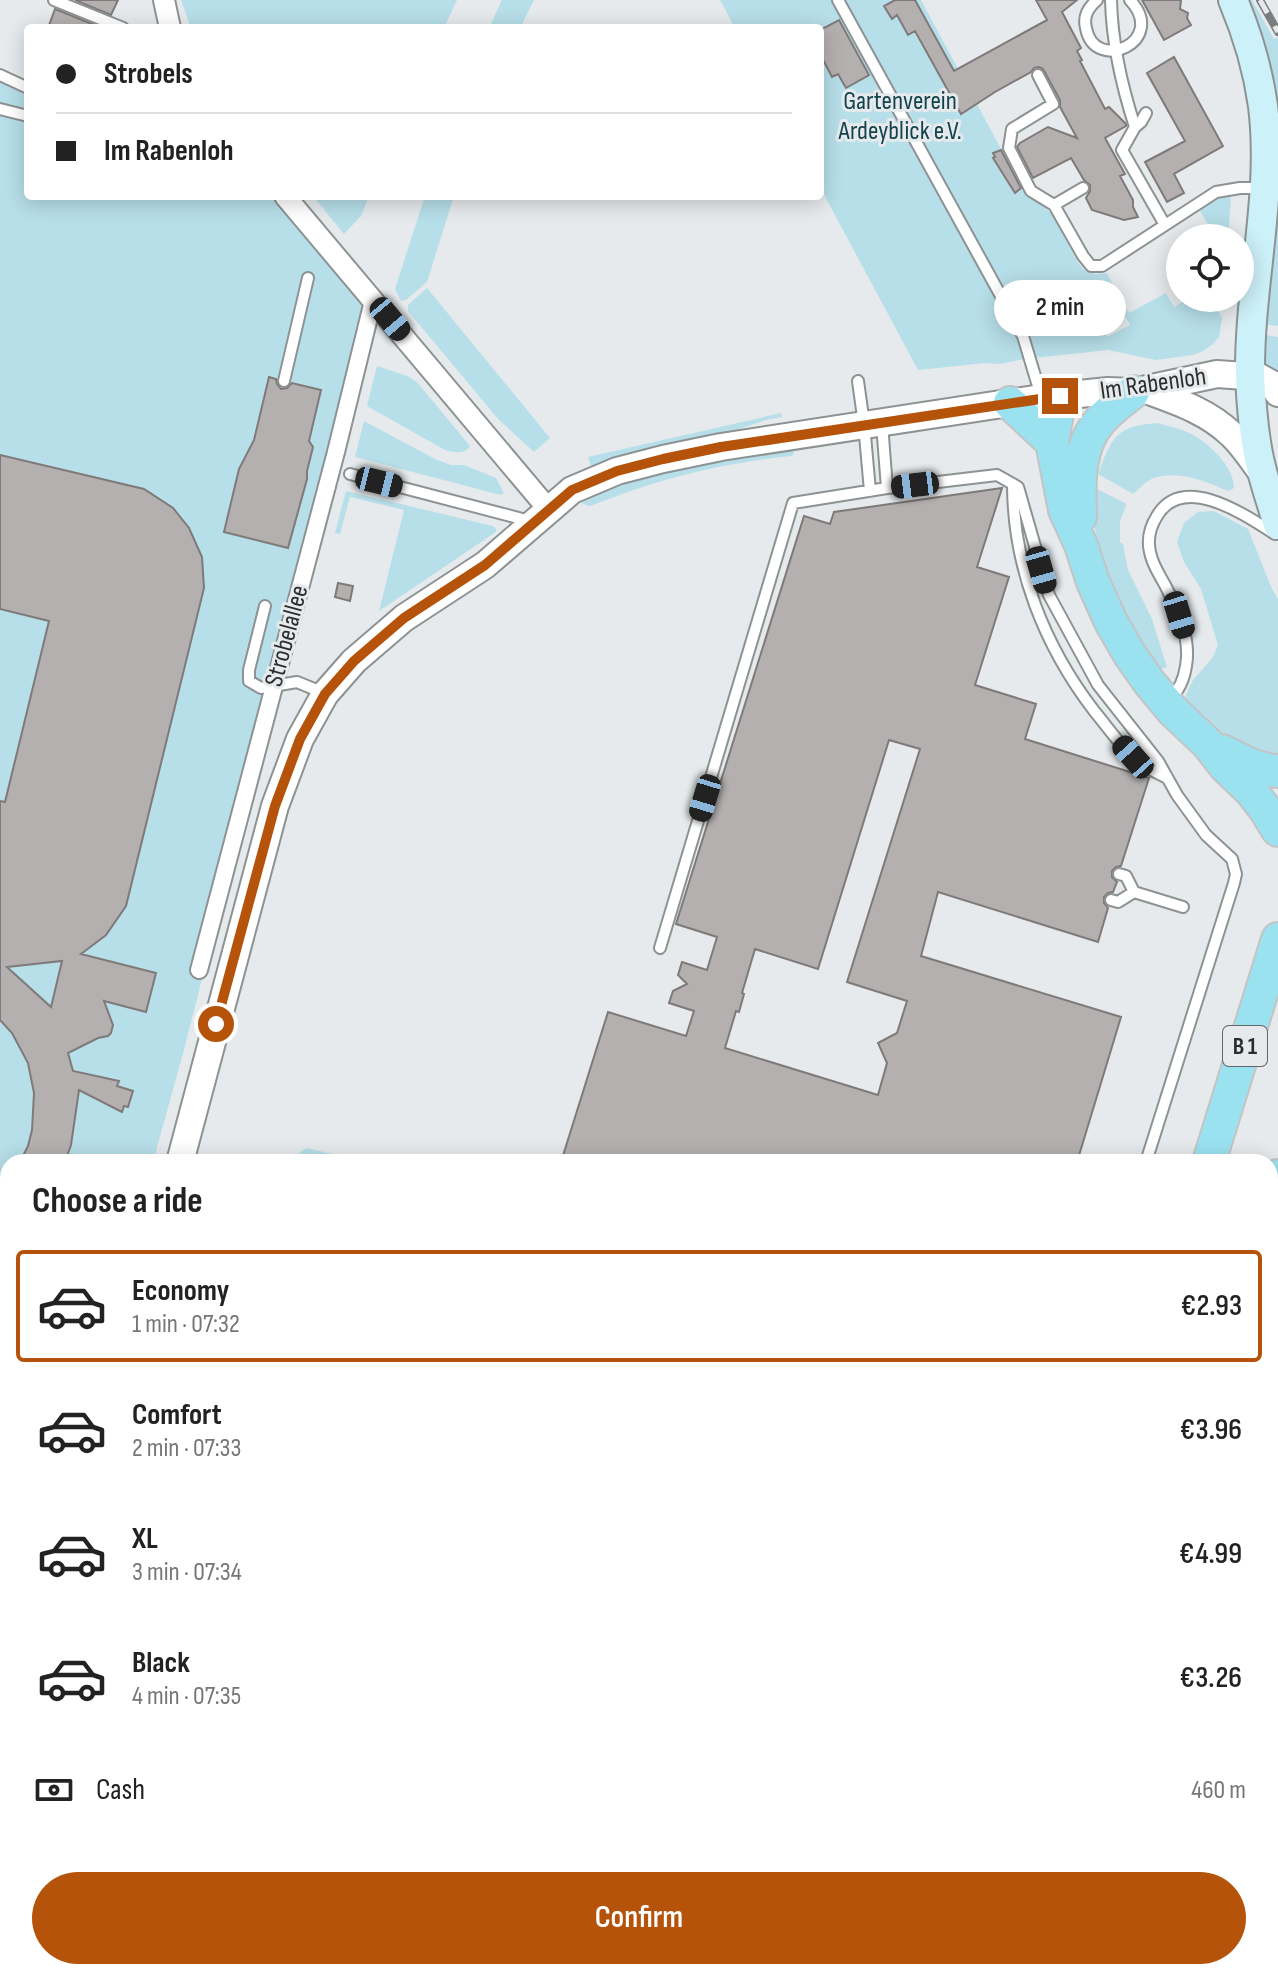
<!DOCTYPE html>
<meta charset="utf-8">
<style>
:root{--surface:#fff;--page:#f2f2f2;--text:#222;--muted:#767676;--line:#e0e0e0;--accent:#b45309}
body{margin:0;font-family:"Sofia Sans Condensed",sans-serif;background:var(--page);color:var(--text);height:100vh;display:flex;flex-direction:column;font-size:30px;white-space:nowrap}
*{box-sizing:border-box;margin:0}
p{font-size:26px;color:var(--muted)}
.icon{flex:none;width:44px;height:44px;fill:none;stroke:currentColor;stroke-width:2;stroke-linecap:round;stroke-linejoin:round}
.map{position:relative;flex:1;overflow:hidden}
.details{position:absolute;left:0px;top:1154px;width:1278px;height:826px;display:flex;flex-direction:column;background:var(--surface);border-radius:24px 24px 0 0;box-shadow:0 4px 20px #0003}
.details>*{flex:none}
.banner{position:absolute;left:24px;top:24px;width:800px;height:176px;border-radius:8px;box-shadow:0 4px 20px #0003;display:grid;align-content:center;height:176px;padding:0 32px;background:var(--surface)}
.tools{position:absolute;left:1166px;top:224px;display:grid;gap:16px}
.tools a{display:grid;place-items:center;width:88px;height:88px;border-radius:50%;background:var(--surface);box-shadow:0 4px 20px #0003;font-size:40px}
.end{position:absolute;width:36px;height:36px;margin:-18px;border:10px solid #b45309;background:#fff;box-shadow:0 0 0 4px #fff}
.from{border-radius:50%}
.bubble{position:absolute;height:56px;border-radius:28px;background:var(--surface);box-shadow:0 4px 20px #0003;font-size:26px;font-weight:600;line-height:56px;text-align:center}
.car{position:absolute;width:24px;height:48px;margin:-24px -12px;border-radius:10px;box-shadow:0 0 6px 2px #0007;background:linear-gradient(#222 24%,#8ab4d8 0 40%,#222 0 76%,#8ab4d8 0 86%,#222 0)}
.banner b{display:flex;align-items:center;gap:28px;height:76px;font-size:30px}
.banner b+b{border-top:2px solid var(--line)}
.banner i{width:20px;height:20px;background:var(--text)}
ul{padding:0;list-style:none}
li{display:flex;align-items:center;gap:24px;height:112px;margin:0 16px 12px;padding:0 16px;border:4px solid transparent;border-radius:8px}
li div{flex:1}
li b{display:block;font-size:30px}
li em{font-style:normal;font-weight:600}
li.selected{border-color:var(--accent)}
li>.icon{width:72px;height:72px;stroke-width:1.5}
h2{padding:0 32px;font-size:36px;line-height:96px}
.pay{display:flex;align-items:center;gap:20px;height:88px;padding:0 32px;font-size:30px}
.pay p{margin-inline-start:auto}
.action{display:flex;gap:16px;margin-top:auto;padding:16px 32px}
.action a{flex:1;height:92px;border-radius:48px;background:var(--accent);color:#fff;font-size:32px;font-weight:600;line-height:92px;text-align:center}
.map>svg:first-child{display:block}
</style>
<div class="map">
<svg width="1278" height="1979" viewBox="0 0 1278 1979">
<rect width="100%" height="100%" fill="#e6eaec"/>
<path fill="#b7dfe9" d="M181,0H457L444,28H191Z
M502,0H534L520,28H489Z
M720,0H921L1022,188L1051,213L1077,261L1084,270L1095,274L1107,273L1114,287L1089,302L1107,337L1130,325L1122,311L1126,309L1129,313L1166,293L1174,307L1184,301L1183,298H1202L1201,309L1218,310L1222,318L1219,337L1213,344L1203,351L1193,355L1156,360L1108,350L1024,359L1000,364L985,363L918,370L820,187V28H735Z
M1243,0H1252L1274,39L1278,37V118Z
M0,74L28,86V196H281L371,309L185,1046L153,1162H8V1771L0,1804Z
M1278,161V326L1261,324Z
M313,196H369L361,216L344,234Z
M425,196H454L427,282L406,300L401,301L395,289Z
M1227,196L1231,198L1228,238H1193L1210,228L1199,209L1220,197Z
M427,288L550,438L534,452L499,420L408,311V305Z
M1260,334L1278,337V381L1262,372Z
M377,366L407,376L417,382L470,446C464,455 454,452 445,450L367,406Z
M781,413L782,417L766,420L730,432L663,445L591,466L588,457Z
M364,421L435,459L451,465H464L496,478L504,493L501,495L355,457Z
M1157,423C1168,426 1179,428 1189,433C1208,442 1234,466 1234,488L1229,491L1225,490C1204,480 1170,468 1148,481C1143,484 1138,490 1133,494L1098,474C1112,437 1116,426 1157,423Z
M790,449L794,453L792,456C719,463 658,479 590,506L581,503C646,470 719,460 790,449Z
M1091,486L1125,503L1126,506L1120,521V542L1123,544L1128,570L1152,619L1167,667L1160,669C1131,629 1106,583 1096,534C1093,520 1092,505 1090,491Z
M346,491L493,526L496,529V532L379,611L404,510L350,497L340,534L335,533Z
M1214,511L1248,529L1272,589L1278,599V754C1240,752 1210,725 1184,699L1193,680L1213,657L1218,645L1201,589L1184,562L1177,542L1184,523L1198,512Z
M307,1148L365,1162H297L300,1152Z
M29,1972H261L283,1979H27Z"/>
<path fill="#b4b0af" stroke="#7f7a79" stroke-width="2" fill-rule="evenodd" d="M75,0H118L111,15Z
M895,0H915L954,71L1047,20L1036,0H1077L1062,12L1081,48L1077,51L1082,60L1080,61L1105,109L1109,107L1126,124V126L1105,138L1125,174L1120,176L1133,200V207L1138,217L1124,220L1092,210L1086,198L1090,191V185L1084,180L1071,158L1033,178L1017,147L1020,143L1048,127L1077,138L1060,107V100L1043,69L1039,67L1034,68L1031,72L995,92L961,114L915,31L908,35L897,15L892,19L884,6Z
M1142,0H1181L1180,9L1188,13L1187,18L1191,25L1164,40Z
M55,9L102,28H48Z
M839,20L869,75L846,88L838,74L832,77L820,54V30Z
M1174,57L1223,146L1174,174L1184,193L1167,202L1145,162L1185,141L1147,73Z
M1001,150L1021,188L1015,193L993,158L995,157L993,153Z
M269,377L276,379L277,384L281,389L287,388L292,383L321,390L309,441L313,447L307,471V479L288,548L224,532L239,469L254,440Z
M0,455L144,489L173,508L189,528L202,557L204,588L126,906L106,935L81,954L156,973L146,1012L104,1001L113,1025L111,1033L108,1036L98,1038L68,1053L73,1071L119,1081L117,1086L133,1091L128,1107L124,1106L122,1112L79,1090L71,1145L65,1162H20L28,1146L32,1130L34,1093L28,1063L12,1033L0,1020V801L5,802L49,621L0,609ZM62,961L51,1007L7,967Z
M1002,488L977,567L1009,577L975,685L1036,704L1025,739L1149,778L1121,866L1116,867L1112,871V877L1117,882L1113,892L1108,893L1104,897V903L1108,908L1098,942L938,892L921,956L1121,1017L1077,1162H561L608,1012L686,1036L694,1011L669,1003L673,991L687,984L678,975L682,962L707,970L717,937L676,924L804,516L830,524L834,512ZM889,740L920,749L847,982L907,1001L897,1033L878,1043L887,1063L878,1095L725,1048L736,1011L739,1012L744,994L742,993L755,949L818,969Z
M338,583L353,586L350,601L335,597Z"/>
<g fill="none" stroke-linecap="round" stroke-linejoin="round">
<g stroke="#8d9293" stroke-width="14">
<path id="service" d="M54,0L123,28
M838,0L1023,336L1041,396
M1097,0C1088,8 1083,16 1086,28C1094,74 1169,42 1130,0
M1111,0C1112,42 1122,87 1135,127L1122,150L1165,225
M0,75L28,88
M1038,75L1053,104L1012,129L1009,148L1031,191L1054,205L1083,256L1091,266H1102L1216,192L1240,188H1262
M0,109L28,116
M1135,127L1141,122L1146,113
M1054,205L1083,188
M284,381L308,278
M858,381L864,424L870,491
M882,424L887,488
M350,474L530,521
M1013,484C1013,567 1044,646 1095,712C1110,730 1125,753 1145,766C1152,771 1160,774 1167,778
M265,606L249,670V681L261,688L297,682L324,693
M1170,698C1180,690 1184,679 1186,666C1191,638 1178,610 1165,585C1159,574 1152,564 1150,552C1147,539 1150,527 1157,516C1183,472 1245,515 1275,534
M1119,874L1126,876L1134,892L1183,907
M1111,900L1118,902L1134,892
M660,948L793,503L887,488L997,475L1018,487L1049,595L1098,685L1158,761L1177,795L1206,835L1232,859L1236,874L1234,883L1146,1162
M453,1162H454
M1270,1701L1278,1703
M922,1972L925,1979
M1214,1972L1236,1979
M744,1979L747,1972
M1052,1979L1053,1972"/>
</g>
<g stroke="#8d9293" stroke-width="20">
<path id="pedestrian" d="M336,452L373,301
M199,970L327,486"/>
</g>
<g stroke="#8d9293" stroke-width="24">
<path id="minor" d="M164,0L170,28
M285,196L549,510"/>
</g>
<g stroke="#8d9293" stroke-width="30">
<path id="tertiary" d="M1146,390C1176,401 1207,411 1231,434C1243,445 1253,461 1263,474
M180,1162L275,806L300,739L325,694L354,661L404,618L485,565L572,490L617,471L663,459L721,447L1041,398L1108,391L1133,392L1217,374L1259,377L1272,384L1278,393
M0,1898L8,1865"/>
</g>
<g stroke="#8d9293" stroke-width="32">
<path id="secondary" d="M1233,0C1247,33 1258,70 1263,106C1274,195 1249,285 1250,375C1251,399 1253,425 1257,448C1261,474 1271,500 1278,525
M1270,1253L1278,1250"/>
</g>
<g stroke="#c4c4c4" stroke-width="36">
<path id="primary" d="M1060,396L1052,442L1065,510L1081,545L1093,582L1111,622L1130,655L1149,682L1173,711L1208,744L1225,766L1251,791L1265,809L1278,830
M1010,403L1052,442
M1080,517C1079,485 1077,447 1100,421C1109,410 1122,401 1133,392
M1222,751C1241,760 1256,770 1278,771
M1209,1162L1278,939
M1270,1202L1278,1176
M954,1979L956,1972
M1030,1979L1032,1972"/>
</g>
<use href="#service" stroke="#fff" stroke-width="10"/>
<use href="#pedestrian" stroke="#fff" stroke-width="16"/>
<use href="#minor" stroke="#fff" stroke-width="20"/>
<use href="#tertiary" stroke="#fff" stroke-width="26"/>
<use href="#secondary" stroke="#cdf1f8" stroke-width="28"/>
<use href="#primary" stroke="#9be2f1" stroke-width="32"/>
<g stroke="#7b7e7f" stroke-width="8">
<path id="rail" d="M1260,0L1278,32"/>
</g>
<use href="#rail" stroke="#e6eaec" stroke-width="5" stroke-dasharray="15" stroke-linecap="butt"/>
<g stroke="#8d9293" stroke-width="20" stroke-linecap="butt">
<path id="pedestrian-bridge" d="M327,486L336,452"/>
</g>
<use href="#pedestrian-bridge" stroke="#fff" stroke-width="16"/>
</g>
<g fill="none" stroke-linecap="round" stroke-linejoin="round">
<path stroke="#b45309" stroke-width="10" d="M216,1024L275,806L300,739L325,694L354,661L404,618L485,565L572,490L617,471L663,459L721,447L1060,396"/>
</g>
<g text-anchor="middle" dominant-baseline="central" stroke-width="6" stroke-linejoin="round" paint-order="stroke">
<rect fill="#e6eaec" stroke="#646667" stroke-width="2" x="1223" y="1026" width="44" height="40" rx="6"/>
<g font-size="24" font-weight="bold" fill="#2c2e2e">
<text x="1245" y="1046">B 1</text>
</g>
<g font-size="26" fill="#13434d" stroke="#e6eaec">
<text x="900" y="101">Gartenverein<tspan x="900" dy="30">Ardeyblick e.V.</tspan></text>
</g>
<g font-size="26" fill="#2c2e2e" stroke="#e6eaec">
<text transform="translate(1153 384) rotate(-8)">Im Rabenloh</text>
<text transform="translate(287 636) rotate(-75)">Strobelallee</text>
</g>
</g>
</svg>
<div class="tools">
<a><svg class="icon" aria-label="locate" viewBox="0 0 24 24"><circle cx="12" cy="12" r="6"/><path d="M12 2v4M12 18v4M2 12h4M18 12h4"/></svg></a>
</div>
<i class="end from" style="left:216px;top:1024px"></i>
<i class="end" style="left:1060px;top:396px"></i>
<div class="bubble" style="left:994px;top:280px;width:132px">2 min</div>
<i class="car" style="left:390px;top:319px;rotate:140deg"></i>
<i class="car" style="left:379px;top:482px;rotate:104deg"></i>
<i class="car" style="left:915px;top:485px;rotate:263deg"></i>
<i class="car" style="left:1041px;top:570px;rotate:164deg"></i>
<i class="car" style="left:1179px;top:615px;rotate:163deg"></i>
<i class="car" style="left:1133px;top:757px;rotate:318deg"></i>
<i class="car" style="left:705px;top:798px;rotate:197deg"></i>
<div class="banner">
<b><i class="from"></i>Strobels</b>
<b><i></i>Im Rabenloh</b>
</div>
<section class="details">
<h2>Choose a ride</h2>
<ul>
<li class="selected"><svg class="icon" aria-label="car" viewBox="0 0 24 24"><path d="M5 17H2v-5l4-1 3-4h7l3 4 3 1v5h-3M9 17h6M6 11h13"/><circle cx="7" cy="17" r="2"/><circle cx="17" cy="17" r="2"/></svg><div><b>Economy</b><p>1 min · 07:32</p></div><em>€2.93</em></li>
<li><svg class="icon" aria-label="car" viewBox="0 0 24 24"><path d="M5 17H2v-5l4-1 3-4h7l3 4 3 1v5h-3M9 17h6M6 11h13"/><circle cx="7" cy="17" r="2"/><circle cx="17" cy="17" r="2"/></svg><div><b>Comfort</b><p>2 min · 07:33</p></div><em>€3.96</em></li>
<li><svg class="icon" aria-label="car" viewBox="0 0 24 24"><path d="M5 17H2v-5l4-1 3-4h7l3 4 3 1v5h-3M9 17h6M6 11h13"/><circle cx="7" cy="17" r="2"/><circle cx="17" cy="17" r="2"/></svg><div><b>XL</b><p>3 min · 07:34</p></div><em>€4.99</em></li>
<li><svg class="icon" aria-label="car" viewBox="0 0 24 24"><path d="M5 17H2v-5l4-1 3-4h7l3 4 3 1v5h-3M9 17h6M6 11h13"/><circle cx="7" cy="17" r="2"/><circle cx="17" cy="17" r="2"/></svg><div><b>Black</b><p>4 min · 07:35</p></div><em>€3.26</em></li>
</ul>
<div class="pay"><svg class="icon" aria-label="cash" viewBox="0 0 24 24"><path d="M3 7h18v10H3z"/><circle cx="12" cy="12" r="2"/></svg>Cash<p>460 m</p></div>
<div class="action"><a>Confirm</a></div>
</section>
</div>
